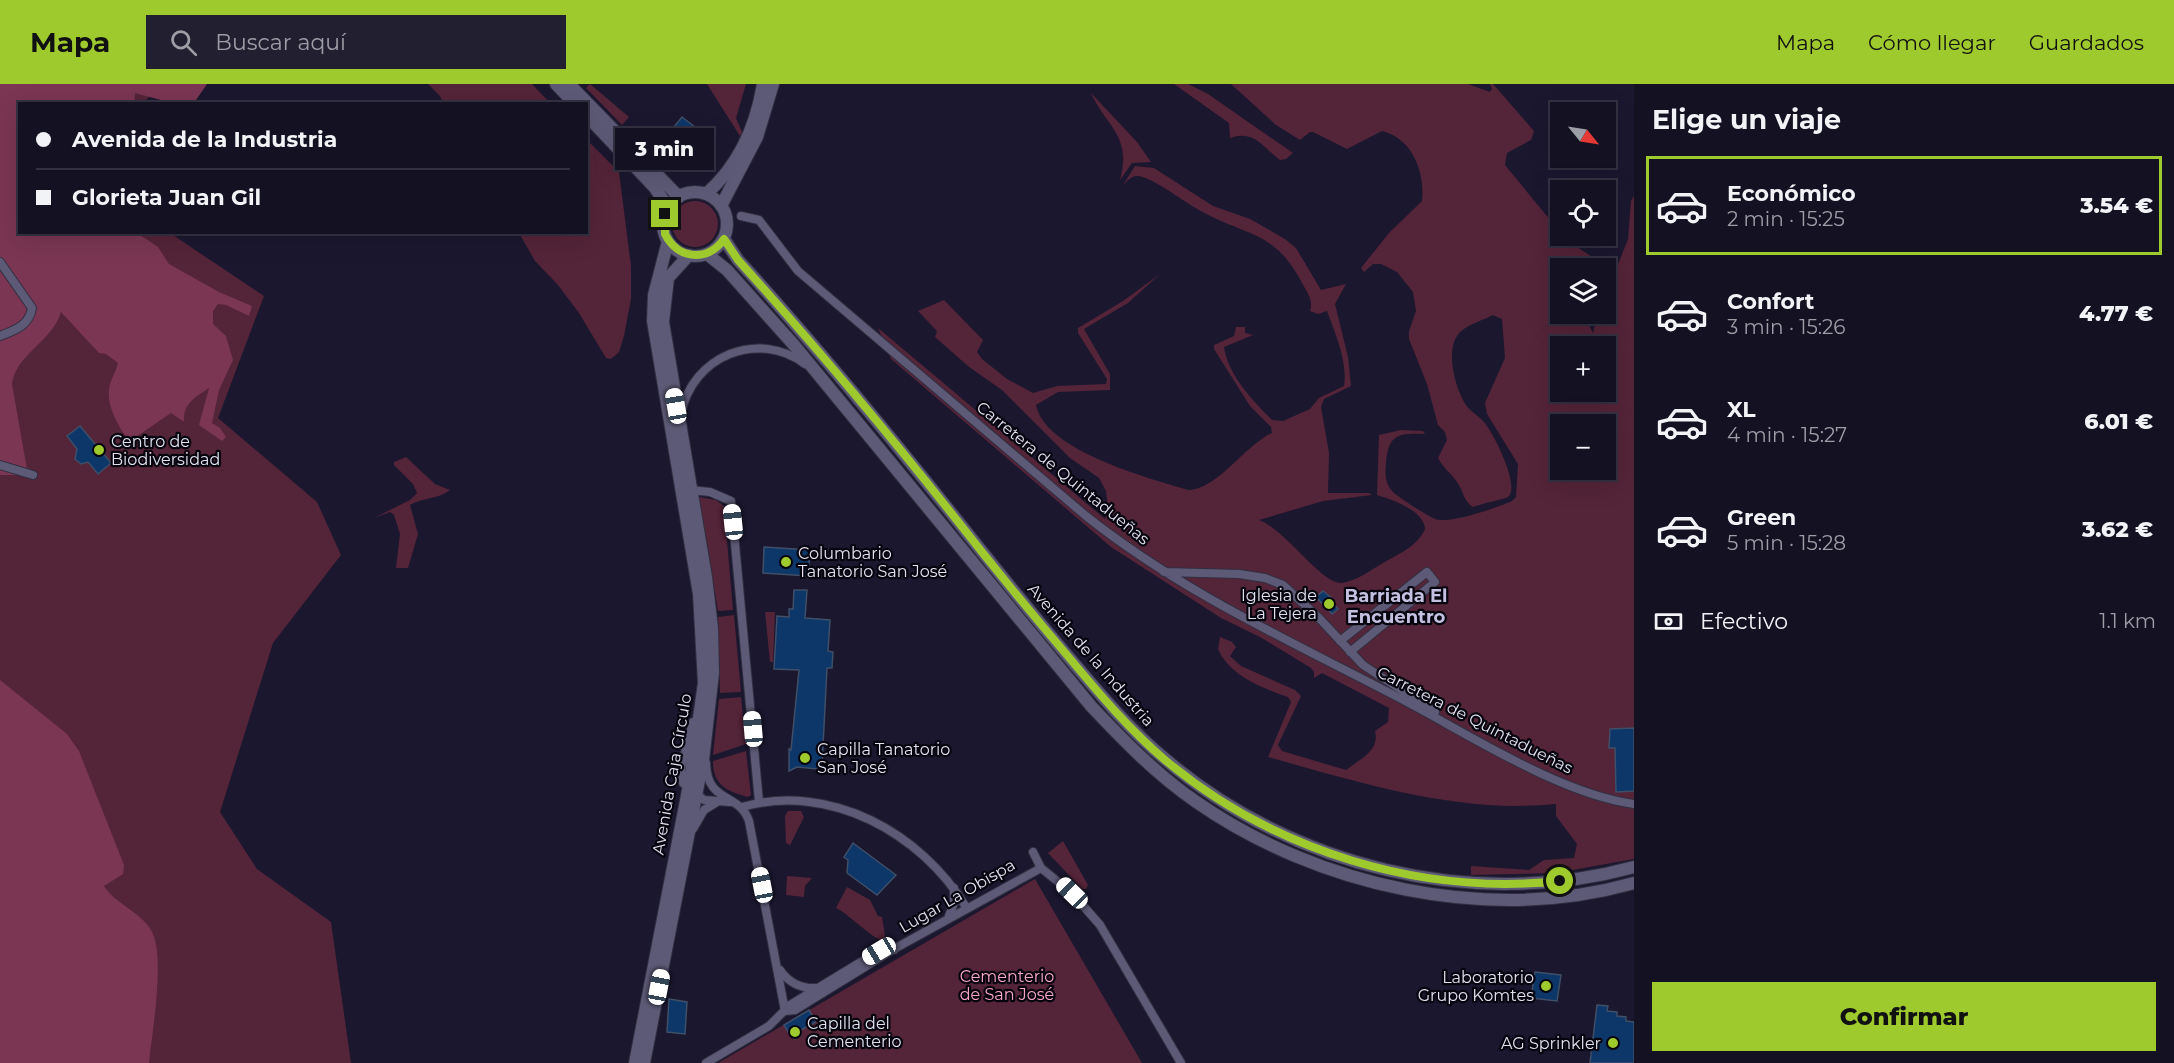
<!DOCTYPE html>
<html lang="es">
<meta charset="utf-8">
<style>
:root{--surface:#141123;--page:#211f30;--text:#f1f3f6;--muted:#9d9da6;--line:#333141;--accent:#9fca2e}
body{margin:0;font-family:Montserrat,sans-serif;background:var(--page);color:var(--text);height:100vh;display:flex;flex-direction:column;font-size:22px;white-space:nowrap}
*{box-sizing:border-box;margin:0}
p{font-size:20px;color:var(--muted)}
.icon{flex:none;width:33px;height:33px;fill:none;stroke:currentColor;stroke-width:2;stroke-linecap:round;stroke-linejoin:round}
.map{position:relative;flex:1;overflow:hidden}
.details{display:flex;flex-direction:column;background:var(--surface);width:540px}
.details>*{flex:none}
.banner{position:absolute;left:18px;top:18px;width:570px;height:132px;border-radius:0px;box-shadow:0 6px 24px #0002,0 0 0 2px var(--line);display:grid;align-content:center;height:132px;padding:0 18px;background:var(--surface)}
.needle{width:39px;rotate:120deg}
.tools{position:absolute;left:1550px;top:18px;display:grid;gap:12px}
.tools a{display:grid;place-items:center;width:66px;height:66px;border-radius:0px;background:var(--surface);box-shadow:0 6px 24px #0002,0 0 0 2px var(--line);font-size:30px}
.end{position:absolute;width:27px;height:27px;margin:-14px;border:8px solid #9fca2e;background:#111;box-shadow:0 0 0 3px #111}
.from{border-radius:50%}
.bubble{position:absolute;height:42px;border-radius:0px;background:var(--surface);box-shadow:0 6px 24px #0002,0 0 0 2px var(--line);font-size:20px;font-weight:800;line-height:42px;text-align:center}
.car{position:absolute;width:18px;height:36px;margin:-18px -9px;border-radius:8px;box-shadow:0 0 4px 2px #0007;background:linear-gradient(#fff 24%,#345 0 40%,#fff 0 76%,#345 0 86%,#fff 0)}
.banner b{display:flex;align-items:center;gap:21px;height:57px;font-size:22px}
.banner b+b{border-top:2px solid var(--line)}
.banner i{width:15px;height:15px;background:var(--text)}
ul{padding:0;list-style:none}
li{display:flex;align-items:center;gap:18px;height:99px;margin:0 12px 9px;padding:0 6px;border:3px solid transparent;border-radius:0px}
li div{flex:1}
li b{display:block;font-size:22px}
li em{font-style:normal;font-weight:800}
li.current{border-color:var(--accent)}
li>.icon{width:54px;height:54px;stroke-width:1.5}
h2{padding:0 18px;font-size:27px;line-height:72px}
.pay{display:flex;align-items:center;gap:15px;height:66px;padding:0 18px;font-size:22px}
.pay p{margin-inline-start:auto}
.cta{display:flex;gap:12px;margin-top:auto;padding:12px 18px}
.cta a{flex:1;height:69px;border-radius:0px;background:var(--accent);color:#111;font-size:24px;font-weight:800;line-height:69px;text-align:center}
header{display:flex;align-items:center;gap:36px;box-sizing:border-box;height:84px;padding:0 30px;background:var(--accent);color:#111}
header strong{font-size:28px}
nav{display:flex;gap:33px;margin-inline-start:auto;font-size:21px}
.search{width:420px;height:54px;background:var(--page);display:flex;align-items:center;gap:15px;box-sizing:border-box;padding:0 21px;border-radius:0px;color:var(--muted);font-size:22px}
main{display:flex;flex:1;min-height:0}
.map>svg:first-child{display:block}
</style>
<header>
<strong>Mapa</strong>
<div class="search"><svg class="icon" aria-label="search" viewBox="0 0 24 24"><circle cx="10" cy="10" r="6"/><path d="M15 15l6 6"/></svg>Buscar aquí</div>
<nav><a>Mapa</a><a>Cómo llegar</a><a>Guardados</a></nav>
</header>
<main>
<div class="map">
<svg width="1634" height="979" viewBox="0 0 1634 979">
<rect width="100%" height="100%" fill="#1b172f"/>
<path fill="#542438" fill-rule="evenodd" d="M0,0H166L142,19L20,20V148L170,149L264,212L218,334L317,418L341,471L273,559L220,728L257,785L331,838L351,979H0Z
M428,0H532L550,19H443L440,12Z
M590,0L629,33L622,41L586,4Z
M707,0H746L736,34L742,48L740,52Z
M1174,0H1188L1208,10L1293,69L1286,75L1280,76C1263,64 1255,45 1230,54L1229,39Z
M1231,0H1468L1490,8L1492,5L1490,0H1493L1534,47L1531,56L1507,69L1505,81L1560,148V152L1597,176L1604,184H1560V230H1589L1588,239L1593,249L1598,230H1605V213L1628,155L1631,117L1634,112V775L1556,789L1471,791V782L1529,786L1544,776L1574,774L1577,760L1556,732V720C1459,730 1361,699 1268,673L1291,618L1288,613C1262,604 1230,592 1218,565L1220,553L1232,558L1236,563L1230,572L1241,582L1295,606L1301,612L1278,661L1282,667L1346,686C1360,675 1380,667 1375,647L1388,638L1389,624L1322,589L1314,594V588L1311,584L1260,553L1221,534L1111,463L891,275L878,244L1105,435L1108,423L1106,407L1099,394L1070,374L1002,306L969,283L935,253L937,247L918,227L944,216L983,256L977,268L982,275L1007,295L1033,309L1057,302L1106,300L1107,295L1078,249V244L1123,217L1160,190L1128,219L1084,245L1110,290V306L1058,308L1036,321C1045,367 1149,394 1188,406C1217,406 1245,361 1272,349L1271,343L1250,322L1214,265V261L1234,252L1236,243H1245V249L1253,251L1224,263C1228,291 1253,317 1272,336L1283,337L1310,325L1319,314L1344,302C1348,278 1335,249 1327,227L1318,230L1310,227C1314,216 1306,207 1301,197C1273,145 1244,152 1199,126C1184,118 1154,94 1138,92C1132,91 1127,97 1123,101L1135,82L1154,84L1213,122L1250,135L1285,155L1296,164L1321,206L1346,200L1335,220L1348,273L1351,302L1324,315L1321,323L1329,369L1328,409H1369L1372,411L1323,417L1259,436C1286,446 1322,501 1342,499C1356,497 1371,486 1383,479C1400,469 1417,463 1425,445C1424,426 1392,416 1377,411L1379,351L1401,346L1423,347L1425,350C1397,349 1388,351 1386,380C1385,391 1385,398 1392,407C1396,412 1428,432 1435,435C1451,440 1496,424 1512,417L1516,413L1518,380L1487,330L1485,319L1505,274L1502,235L1493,231C1482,237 1464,241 1457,252C1446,269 1455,302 1464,318C1469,327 1478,331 1484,338C1493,348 1521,403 1508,413C1505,415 1480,420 1473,423C1464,418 1463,406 1457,398C1451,389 1443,384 1438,374L1447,356L1445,348L1438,341L1427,300L1409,255V247L1416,227L1413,208L1397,188L1381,180H1373L1364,188L1361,184L1389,149L1422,117C1425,88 1413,55 1382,47L1347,65L1313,48H1310L1300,56L1276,41ZM1560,262H1605V308H1560ZM1560,340H1605V386H1560Z
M1091,9L1137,58L1151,78L1132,79L1120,96C1132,51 1107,44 1091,9Z
M587,56L619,88L631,182V215L624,252L619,268L611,275L606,274L579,229L558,201L535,177L519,149L586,148Z
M672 140a23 23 0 1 1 46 0a23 23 0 1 1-46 0Z
M406,373L435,400L450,406C437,416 423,413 410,421L418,450L408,484H396L400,450L394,431L390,428L374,434L410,416L417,409L413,400L394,381V378Z
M699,413L716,416L724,422L733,526L718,527Z
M765,528H775L773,578H770Z
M734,531L741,608L720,609L718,533Z
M741,613L746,660L713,671L719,615Z
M746,667L751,711L748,713C727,707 713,702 713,677Z
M788,727H801L804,733L790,761L786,759L785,732Z
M1063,757L1088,801L1086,805H1082L1048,769Z
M787,792L812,794L805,802L804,813L786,811Z
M1035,795L1142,979H718Z
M847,803L870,816L878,832L882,833L886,858C870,854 852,832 836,824Z"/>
<path fill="#7a3653" d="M0,0H207L194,19H172L135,9L134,19L20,20V148L137,149L158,163L169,180L219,208L252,222L249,232L226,221L218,220L213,227V240L226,252L233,276L219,306L212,339L220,344L226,353L222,357L199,341L209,304C194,314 183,320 184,338L171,329L130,357C120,346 107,323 109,307C109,298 116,288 118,279L106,270L99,269L61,228C52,258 16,270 12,300L28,391H0Z
M0,596L67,650L79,667L124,781L123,790L104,802C115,820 140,827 151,846C166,870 152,949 149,979H0Z"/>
<path fill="#0d3669" stroke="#3e4f67" stroke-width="1.5" d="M682,33L700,47L682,70L664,55Z
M80,342L111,379L98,390L88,378L81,380L75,375L77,365L67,352Z
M764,463L810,466L808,492L763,489Z
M794,506H807L805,534L830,536L828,567L833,568L832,584H827L822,682H818V685L797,683L789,687V665L791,666L799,586L774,585L777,532L789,533V525H793Z
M1323,507L1332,514L1330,516L1338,525L1332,530L1316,513Z
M1634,644V707L1616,708L1615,664H1609L1610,645Z
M853,759L896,791L877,811L847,789L848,776L844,773Z
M1535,888L1561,891L1557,917L1531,914Z
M669,915L687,918L685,950L667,948Z
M1597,921L1608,922L1607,927L1617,928V932L1626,933V937L1634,938V979H1590Z
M809,926L816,938L801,946V951L795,955L790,951L784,941Z"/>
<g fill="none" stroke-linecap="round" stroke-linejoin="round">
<g stroke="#322f42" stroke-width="10">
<path id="street" d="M741,132L759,136L798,187L1086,432C1184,510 1297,560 1407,618C1473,653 1561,710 1634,720
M0,178L32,224C29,242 15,246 0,252
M681,330C692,272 758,245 805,280
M0,381L33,391
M690,406L710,408L731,417L759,718
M1164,488L1239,490L1265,494L1283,501L1319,534L1363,581L1435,628
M1340,557L1427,488L1435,498L1350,568
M693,638L681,684L683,699L704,716L730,718
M706,679C707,720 739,708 749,737L785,927
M742,723C830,698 921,749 966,823
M693,745L704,726L717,718
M1033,768L1041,784
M1041,784L1072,809L1100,841L1181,979
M949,832L954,819V804
M780,886C789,899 802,905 817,904
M785,927L795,926L894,865L1041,784
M706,979L769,942L790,921L879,867L894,866"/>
</g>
<g stroke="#322f42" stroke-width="14">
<path id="secondary" d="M556,0L575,20
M569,0L679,113
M586,31L655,104L668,123
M663 140a32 32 0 1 1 64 0a32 32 0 1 1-64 0Z
M706,110C738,82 756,42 763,0
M721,122L757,53L773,0
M724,155L738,176C811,256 880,340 948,425C990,478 1032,531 1077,583C1104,615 1132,648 1165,675C1292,783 1473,827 1634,783
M707,170L727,186L794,261L1091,622C1123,656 1156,690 1195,717C1318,803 1488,840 1634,799
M635,979L690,696L704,599L699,510L653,237L654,211L668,157
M644,979L703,676L713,589L712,544L706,493L663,238L668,194L689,171"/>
</g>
<use href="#street" stroke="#5d5a77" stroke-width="8"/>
<use href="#secondary" stroke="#5d5a77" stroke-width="12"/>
</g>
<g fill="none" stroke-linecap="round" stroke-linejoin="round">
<path stroke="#9fca2e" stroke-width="8" d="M665,130V150C678,176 708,178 724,155L738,176C812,258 883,343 952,430C991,480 1031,529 1072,577C1101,612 1131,647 1165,676C1274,767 1420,812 1560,797"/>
</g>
<g fill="#9fca2e" stroke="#06050e" stroke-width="2">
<circle cx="99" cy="366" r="6"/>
<circle cx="786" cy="478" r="6"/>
<circle cx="1329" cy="520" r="6"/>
<circle cx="805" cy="674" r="6"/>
<circle cx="1546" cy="902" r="6"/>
<circle cx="795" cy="948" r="6"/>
<circle cx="1613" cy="959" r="6"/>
</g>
<g text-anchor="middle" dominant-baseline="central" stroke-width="4.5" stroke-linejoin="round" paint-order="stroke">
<g font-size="16" fill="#e2e1f2" stroke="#06050e" text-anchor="start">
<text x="111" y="357">Centro de<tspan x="111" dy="18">Biodiversidad</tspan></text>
<text x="798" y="469">Columbario<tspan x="798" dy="18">Tanatorio San José</tspan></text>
<text x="1317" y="511" text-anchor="end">Iglesia de<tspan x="1317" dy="18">La Tejera</tspan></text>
<text x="817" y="665">Capilla Tanatorio<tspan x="817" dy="18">San José</tspan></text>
<text x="1534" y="893" text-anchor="end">Laboratorio<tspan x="1534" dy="18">Grupo Komtes</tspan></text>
<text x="807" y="939">Capilla del<tspan x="807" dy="18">Cementerio</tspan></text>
<text x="1601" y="959" text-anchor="end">AG Sprinkler</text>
</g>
<g font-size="16" fill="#e2e1f2" stroke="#06050e">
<text transform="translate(1063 389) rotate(39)">Carretera de Quintadueñas</text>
<text transform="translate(1091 571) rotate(49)">Avenida de la Industria</text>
<text transform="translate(1475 636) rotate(27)">Carretera de Quintadueñas</text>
<text transform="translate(672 690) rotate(-80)">Avenida Caja Círculo</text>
<text transform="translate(957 812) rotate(-30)">Lugar La Obispa</text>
</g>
<g font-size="16" fill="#faa7c6" stroke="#06050e">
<text x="1007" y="892">Cementerio<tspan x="1007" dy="18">de San José</tspan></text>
</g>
<g font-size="18" font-weight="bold" fill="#c3c0e1" stroke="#06050e">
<text x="1396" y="512">Barriada El<tspan x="1396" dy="21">Encuentro</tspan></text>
</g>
</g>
</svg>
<div class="tools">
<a><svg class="needle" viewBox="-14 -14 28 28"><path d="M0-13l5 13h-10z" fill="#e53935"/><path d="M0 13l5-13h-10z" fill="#9d9da6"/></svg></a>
<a><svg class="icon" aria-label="locate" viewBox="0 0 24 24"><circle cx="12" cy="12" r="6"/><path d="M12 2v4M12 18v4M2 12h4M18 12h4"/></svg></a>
<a><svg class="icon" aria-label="layers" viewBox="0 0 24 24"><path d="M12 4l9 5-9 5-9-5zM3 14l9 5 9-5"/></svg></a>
<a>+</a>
<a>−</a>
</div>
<i class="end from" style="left:1560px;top:797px"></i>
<i class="end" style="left:665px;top:130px"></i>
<div class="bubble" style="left:615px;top:44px;width:99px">3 min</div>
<i class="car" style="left:676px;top:322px;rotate:350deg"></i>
<i class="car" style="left:733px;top:438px;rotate:354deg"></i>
<i class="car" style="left:753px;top:645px;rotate:355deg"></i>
<i class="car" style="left:762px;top:801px;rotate:349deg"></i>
<i class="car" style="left:1072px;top:809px;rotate:314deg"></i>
<i class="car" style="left:879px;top:867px;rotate:239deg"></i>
<i class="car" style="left:659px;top:903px;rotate:11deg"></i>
<div class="banner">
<b><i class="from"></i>Avenida de la Industria</b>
<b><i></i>Glorieta Juan Gil</b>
</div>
</div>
<section class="details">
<h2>Elige un viaje</h2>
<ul>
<li class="current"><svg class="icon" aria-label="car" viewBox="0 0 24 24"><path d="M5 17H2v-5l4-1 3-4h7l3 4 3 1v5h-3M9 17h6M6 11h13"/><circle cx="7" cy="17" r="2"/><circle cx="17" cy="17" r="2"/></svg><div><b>Económico</b><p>2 min · 15:25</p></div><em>3.54 €</em></li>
<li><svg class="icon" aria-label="car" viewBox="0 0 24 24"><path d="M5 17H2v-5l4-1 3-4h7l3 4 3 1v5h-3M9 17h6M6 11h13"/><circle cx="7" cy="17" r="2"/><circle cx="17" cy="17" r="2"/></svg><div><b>Confort</b><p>3 min · 15:26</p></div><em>4.77 €</em></li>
<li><svg class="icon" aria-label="car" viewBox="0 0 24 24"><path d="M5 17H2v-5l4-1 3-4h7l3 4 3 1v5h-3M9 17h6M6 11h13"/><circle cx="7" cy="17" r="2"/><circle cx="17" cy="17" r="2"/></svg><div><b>XL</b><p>4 min · 15:27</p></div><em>6.01 €</em></li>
<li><svg class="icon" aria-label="car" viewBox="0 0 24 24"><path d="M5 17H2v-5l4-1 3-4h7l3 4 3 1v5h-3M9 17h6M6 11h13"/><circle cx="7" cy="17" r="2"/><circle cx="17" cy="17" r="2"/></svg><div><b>Green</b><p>5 min · 15:28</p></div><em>3.62 €</em></li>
</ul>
<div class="pay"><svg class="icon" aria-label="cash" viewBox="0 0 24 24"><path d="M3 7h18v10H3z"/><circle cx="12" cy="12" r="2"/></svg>Efectivo<p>1.1 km</p></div>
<div class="cta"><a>Confirmar</a></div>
</section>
</main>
